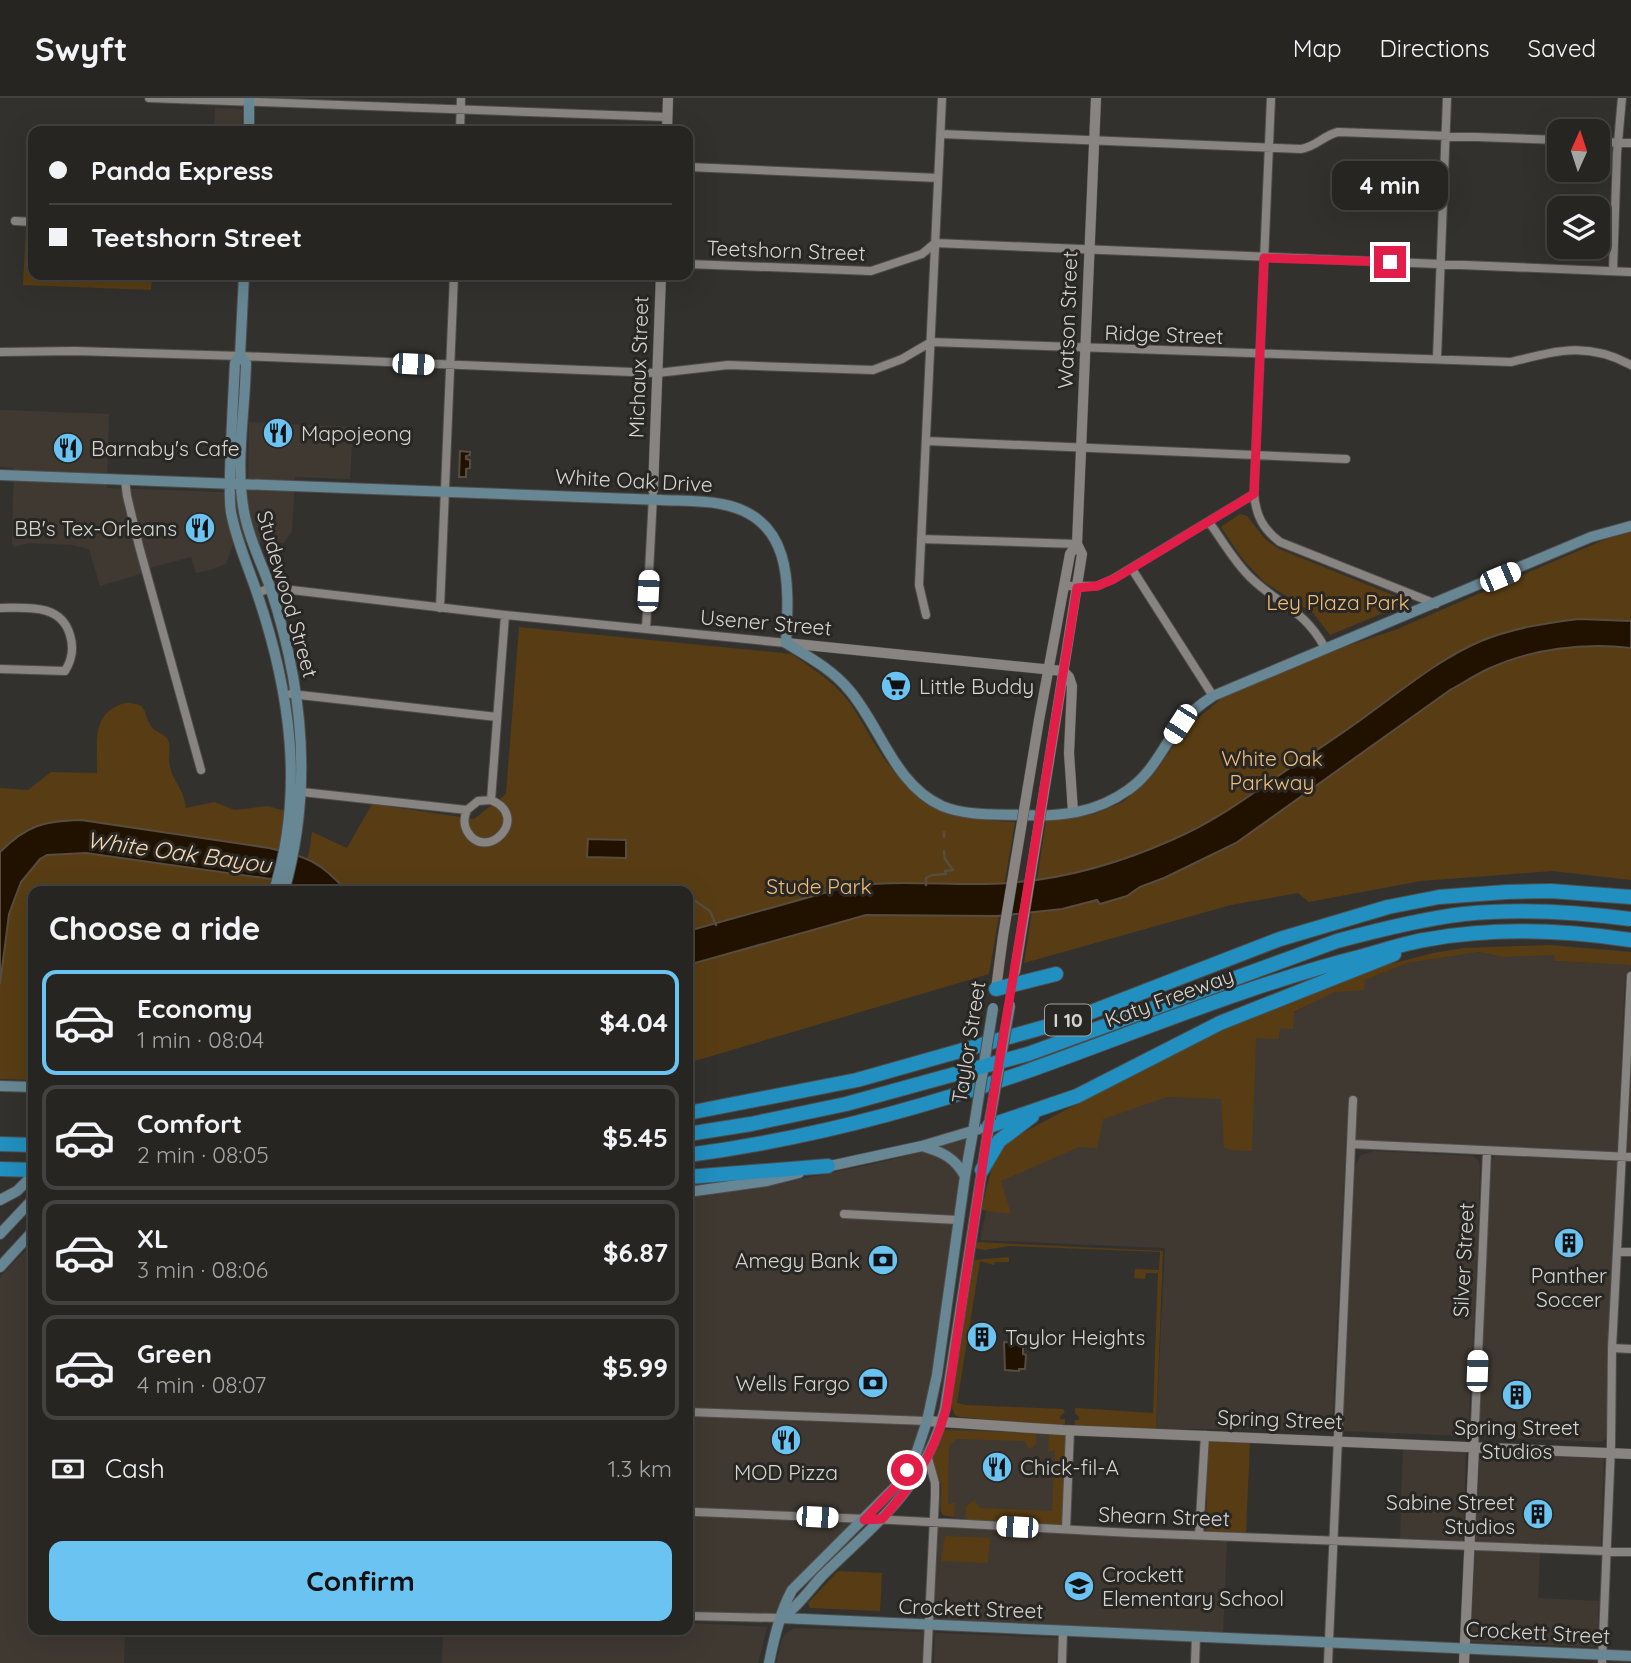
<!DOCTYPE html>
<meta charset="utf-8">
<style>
:root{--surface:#262522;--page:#2e2d2a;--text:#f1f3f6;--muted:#a4a5a5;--line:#424240;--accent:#6ac3f1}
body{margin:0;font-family:Quicksand,sans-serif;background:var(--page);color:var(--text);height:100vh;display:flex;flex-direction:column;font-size:26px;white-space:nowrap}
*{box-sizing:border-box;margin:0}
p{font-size:23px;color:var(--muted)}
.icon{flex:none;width:38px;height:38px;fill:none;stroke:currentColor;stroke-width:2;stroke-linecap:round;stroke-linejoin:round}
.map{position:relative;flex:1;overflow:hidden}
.side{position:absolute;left:28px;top:788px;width:665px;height:749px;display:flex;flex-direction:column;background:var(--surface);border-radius:14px;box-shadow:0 7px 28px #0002,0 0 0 2px var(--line)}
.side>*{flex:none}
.guide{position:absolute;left:28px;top:28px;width:665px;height:154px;border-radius:14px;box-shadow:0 7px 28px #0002,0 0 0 2px var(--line);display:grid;align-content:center;height:154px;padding:0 21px;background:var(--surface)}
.needle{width:46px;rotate:3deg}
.fabs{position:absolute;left:1547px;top:21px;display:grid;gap:14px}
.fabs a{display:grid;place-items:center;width:63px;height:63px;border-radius:14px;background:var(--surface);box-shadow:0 7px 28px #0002,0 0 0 2px var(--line);font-size:35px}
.end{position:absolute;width:32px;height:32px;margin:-16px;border:9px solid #e11d48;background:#fff;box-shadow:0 0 0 4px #fff}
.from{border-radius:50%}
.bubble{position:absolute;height:49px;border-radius:14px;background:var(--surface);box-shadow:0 7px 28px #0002,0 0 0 2px var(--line);font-size:23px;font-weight:800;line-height:49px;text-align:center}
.car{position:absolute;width:21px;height:42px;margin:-21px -10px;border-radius:9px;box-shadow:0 0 5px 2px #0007;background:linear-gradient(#fff 24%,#345 0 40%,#fff 0 76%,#345 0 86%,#fff 0)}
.guide b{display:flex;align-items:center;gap:24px;height:66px;font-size:26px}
.guide b+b{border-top:2px solid var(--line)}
.guide i{width:18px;height:18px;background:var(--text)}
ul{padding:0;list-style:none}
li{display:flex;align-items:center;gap:21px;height:105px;margin:0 14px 10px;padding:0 7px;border:4px solid var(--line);border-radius:14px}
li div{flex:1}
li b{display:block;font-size:26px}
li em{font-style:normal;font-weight:800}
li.selected{border-color:var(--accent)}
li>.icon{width:63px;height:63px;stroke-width:1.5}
h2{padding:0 21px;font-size:32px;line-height:84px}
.pay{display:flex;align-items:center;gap:18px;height:77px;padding:0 21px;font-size:26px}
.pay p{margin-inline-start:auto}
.cta{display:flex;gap:14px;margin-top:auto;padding:14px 21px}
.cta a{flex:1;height:80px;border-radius:14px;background:var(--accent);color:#111;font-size:28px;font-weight:800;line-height:80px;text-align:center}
header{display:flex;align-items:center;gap:42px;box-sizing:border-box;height:98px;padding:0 35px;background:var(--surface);border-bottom:2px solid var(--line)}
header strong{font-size:33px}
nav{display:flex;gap:38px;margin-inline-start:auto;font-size:24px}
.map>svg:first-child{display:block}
</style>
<header>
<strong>Swyft</strong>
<nav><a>Map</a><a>Directions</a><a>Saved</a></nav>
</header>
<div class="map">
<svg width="1631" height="1565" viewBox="0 0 1631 1565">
<rect width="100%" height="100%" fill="#33312e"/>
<path fill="#403932" d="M215,10L243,11L242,33H214Z
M0,312L109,316L107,390L248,395L249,324L353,329L350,381L295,379L292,433L284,445L234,444L226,466L210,472L196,475L191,459L153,469L140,476L100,488L89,451L72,447L28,445L15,449L12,446L14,370L0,369Z
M1479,854L1503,859L1555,857V863L1631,867V871L1625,880L1617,1054L1346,1042L1332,1331H1156L1165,1150L980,1142L998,1057L1280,930L1294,915L1334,893L1347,892L1365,882L1408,865Z
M1631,965V1055H1627Z
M978,1035L937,1307L926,1340L900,1387L797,1491L778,1519L688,1516V1099L760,1090L891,1062Z
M1374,1053L1473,1058L1478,1062L1480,1069L1478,1143L1468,1335L1465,1338L1343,1333L1355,1068L1361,1057Z
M1497,1058L1618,1064L1606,1340L1602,1344L1479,1339L1478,1303L1491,1067L1494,1059Z
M33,1144V1531H125L124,1565H0V1179Z
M947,1331L1067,1336L1063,1427L968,1422L943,1417L940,1410L941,1386L932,1361L944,1332Z
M1403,1350L1466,1353L1463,1443L1400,1440Z
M1478,1352L1604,1358L1601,1449L1473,1444Z
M935,1426L1227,1441L1223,1537L930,1526Z
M1473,1452L1540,1454L1538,1500L1599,1503L1597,1549L1469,1544Z
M688,1525L767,1529L758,1565H442L443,1531H688Z
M794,1530L923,1534L922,1565H776L782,1541L786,1535Z
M935,1535L1058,1540L1056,1565H934Z"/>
<path fill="#583d14" d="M26,129H33V177H152L151,192L23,187Z
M1240,416L1247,418L1266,442L1279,451L1410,504L1330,537L1313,515L1264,484L1241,459L1221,429Z
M1631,434V782L1552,773L1421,783L1309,804L1298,795L1231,807L1024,865L1046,723L1094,716L1123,704L1153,677L1187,629L1226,597L1347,548L1395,532L1606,441Z
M519,529L792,556C810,569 831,582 846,600C857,614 865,630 874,645C914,708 940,721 1015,724L989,876L688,965V793H295L309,755L312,734L347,750L372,706L474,721L506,696Z
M125,605C150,605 142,615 151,628C155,635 164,634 168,642C172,651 167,660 170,669C174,686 183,688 186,710L214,704L235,712L268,708L284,713L280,754L271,793H33V982L0,981V690L28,692L51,674L97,675C98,645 90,615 125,605Z
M1551,847L1631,854V867L1555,863L1554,857L1503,859L1479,854L1408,865L1365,882L1364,892L1334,894L1294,914L1293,931L1280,930L1279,941L1256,940L1252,1053L1232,1052L1224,1049L1221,1001L1167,999L1103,1021L1097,1050L1079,1049L1001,1083L1011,1116L981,1112L994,1061L1004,1045L1213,933L1379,869L1433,855L1463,850Z
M975,1144L1163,1153L1156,1331L1075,1328V1322H1079V1319L1075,1315V1310L1153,1315L1158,1175H1146L1145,1181L1134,1180L1135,1171L1159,1172L1160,1154L1009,1148L984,1152L974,1150Z
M1009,1159V1164H995L994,1167L980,1163L957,1305L966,1307L1063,1311L1065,1314L1060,1318V1321H1065V1328L960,1319L955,1317L950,1305L973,1162Z
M944,1332L1036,1335V1345L1032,1350H1028L1025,1343L957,1341L949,1348L948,1407L955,1404L954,1419L943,1417L941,1414V1386L932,1361Z
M1049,1336H1067L1063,1427L965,1422L966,1408L975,1402L979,1410L1052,1413L1055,1352L1048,1354Z
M1208,1342L1250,1344L1246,1434H1206Z
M945,1438L990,1440L988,1465L941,1463Z
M838,1473L882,1475L880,1513L810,1510L808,1505Z"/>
<path fill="#211200" stroke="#574c3f" stroke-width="2" d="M460,353L470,354V357L466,358V361L470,362V370L466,371V379H459Z
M1579,521L1631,523V550C1584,544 1531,551 1488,571C1475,577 1463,585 1450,592L1236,745L1164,780L1140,789L1127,798L1100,806L1097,802L1062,811L997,818L866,817L688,867V833L842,790C889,781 937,787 985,786C1051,785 1114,768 1174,741C1212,725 1245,701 1278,678C1309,657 1341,637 1370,615C1406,589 1441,560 1481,543C1513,530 1546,525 1579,521Z
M81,722L269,750C305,758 322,764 346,793H301L293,787L271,781L86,755L47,757L40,761L21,784L9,816L0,886V754C27,727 44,723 81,722Z
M588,741L626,742V760L587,759Z
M1004,1244L1023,1245V1256L1026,1257L1025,1271H1019V1273L1005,1272Z"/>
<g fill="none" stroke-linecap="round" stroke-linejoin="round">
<path stroke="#574c3f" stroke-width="2.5" d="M944,734V739
M926,787V780L932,777L946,776L945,773L953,772L945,761L944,753
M666,790L671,793
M688,798L710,813L716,827"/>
<g stroke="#4f4d4b" stroke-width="10">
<path id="minor" d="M149,0L667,19
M1271,0L1254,396C1256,418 1263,431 1280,444L1436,506
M460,33L461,0
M941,36L1301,51C1316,49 1324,37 1338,34L1559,42
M1598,44L1631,45
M688,69L938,80
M15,123L33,124
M688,166L871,173L922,156L935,145L1631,174
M1613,173L1617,55L1622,0
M0,254L75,253L240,258L657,275L728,267L873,272L902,261L931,244L1511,264C1556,253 1587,243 1631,267
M1437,260L1447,0
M927,343L1346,361
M125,382L127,398L139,448L201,672
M1209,424C1222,442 1235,465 1251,480C1280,508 1304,511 1325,550
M921,441L1077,446
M1132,471L1213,598
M1065,488H1097L1113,481L1254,396
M257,495L270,490L283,491L505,517L786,545
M0,510C26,510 61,505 70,537C74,550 72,562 65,573L0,571
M440,510L454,177
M926,517L919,487L942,0
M646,531L653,398
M291,596L497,619
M302,694L467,712L478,703L491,702L505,517
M467,712C464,719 463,726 467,733C486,766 532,719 491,702
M1351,1046L1631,1059
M844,1116L958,1122
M1618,1154H1631
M1612,1250L1631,1251
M688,1314L927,1323
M1474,1349L1487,1053
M696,1414L892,1422L1132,1435L1631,1454
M1066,1431L1070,1332
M1199,1437L1205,1337
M688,1518L781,1520
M927,1565L935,1398V1385L928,1360
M1062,1565L1063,1533
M1195,1565L1196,1539
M1328,1565L1353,1002
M1602,1565L1611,1347L1612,1250L1631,878"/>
</g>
<g stroke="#4f4d4b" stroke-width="11">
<path id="tertiary" d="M667,33L668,0
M653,392L661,177
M786,545L1063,573
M1063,573L1069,579L1072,588L1069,655L1073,714
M1039,622L1070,456L1077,446
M1055,626L1082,456L1077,446L1096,0
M996,891L1003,838
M927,1323L1063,1332L1631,1356
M1464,1565L1474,1349"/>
</g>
<g stroke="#4f4d4b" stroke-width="12">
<path id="secondary" d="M249,33V0
M244,177L240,258L235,265C233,302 231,339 230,376C230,389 229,401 231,414C236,442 248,468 257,495C290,592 305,693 274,793
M240,258L246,265C245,314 235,366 244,414C249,441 261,464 270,489C303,588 313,692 284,793
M0,377L661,402C681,403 701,402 721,406C794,419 789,488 786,545C809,559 833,572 850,593C881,630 895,687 942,708C966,718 996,716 1022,717C1060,719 1096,715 1128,692C1153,675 1163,648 1181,625C1190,614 1201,606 1213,598L1591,439L1631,428
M0,988L33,989
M922,1048C942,1054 954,1059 965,1078
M821,1070L922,1048L979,1031
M688,1094L767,1083L799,1075
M0,1102L17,1093L33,1077
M0,1136L33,1101
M0,1169L33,1133
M781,1520L1631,1558
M781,1520C797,1510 809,1492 822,1478C878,1423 924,1391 945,1311L990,1021
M769,1565C774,1540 780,1514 792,1492L899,1385L915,1359L927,1323L937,1277L965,1078L974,1028"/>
</g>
<g stroke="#4f4d4b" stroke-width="16">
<path id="motorway" d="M996,891L1056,876
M688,1015L857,982L1073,921L1280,841L1388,809L1439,799L1506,794L1551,793L1631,799
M989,1028L1077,998L1220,925L1394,856
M688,1036L751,1026
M0,1046L33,1047
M688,1057C802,1042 913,1013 1022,975C1135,935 1247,887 1363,858C1385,852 1408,844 1430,841C1496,829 1565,832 1631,842
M0,1071L33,1072
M982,1072L999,1043L1032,1018
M688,1079L828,1068"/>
</g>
<use href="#minor" stroke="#878481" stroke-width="8"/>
<use href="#tertiary" stroke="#878481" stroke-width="10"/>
<use href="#secondary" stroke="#688794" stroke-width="10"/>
<use href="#motorway" stroke="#218fbf" stroke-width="14"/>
<g stroke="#4f4d4b" stroke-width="11" stroke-linecap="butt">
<path id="tertiary-bridge" d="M1003,838L1039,622
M1015,874L1055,626"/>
</g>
<g stroke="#4f4d4b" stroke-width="12" stroke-linecap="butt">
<path id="secondary-bridge" d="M990,1021L1010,907
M974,1028L993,910"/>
</g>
<g stroke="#4f4d4b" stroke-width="16" stroke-linecap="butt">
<path id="motorway-bridge" d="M751,1026L846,1006L1028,956L1337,843C1378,832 1421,821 1464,816C1519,810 1576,814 1631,821"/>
</g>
<use href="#tertiary-bridge" stroke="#878481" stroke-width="10"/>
<use href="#secondary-bridge" stroke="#688794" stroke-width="10"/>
<use href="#motorway-bridge" stroke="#218fbf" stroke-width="14"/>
</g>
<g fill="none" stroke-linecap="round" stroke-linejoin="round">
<path stroke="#e11d48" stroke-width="9" d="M907,1372L899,1385L864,1422L882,1421C914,1385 933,1358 946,1311L987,1038L1077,490L1097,488L1114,481L1254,396L1264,160L1390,164"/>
</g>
<defs>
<g id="restaurant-disc" transform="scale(1.575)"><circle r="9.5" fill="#6ac3f1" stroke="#292724"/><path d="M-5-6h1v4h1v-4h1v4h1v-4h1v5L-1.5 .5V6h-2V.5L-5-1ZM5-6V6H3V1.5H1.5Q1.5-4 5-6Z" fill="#111"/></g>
<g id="supermarket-disc" transform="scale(1.575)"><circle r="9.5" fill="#6ac3f1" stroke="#292724"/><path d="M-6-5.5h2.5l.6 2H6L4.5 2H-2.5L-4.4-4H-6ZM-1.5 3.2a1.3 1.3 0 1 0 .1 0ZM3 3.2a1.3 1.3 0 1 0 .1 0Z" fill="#111"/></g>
<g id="building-disc" transform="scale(1.575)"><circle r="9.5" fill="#6ac3f1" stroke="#292724"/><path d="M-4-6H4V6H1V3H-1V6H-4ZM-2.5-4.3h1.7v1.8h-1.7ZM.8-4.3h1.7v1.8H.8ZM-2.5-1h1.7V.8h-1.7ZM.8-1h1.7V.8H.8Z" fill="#111"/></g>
<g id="bank-disc" transform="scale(1.575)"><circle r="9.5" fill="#6ac3f1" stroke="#292724"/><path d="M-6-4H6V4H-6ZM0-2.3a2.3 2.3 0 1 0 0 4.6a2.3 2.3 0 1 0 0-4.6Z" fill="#111"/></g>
<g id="school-disc" transform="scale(1.575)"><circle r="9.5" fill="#6ac3f1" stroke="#292724"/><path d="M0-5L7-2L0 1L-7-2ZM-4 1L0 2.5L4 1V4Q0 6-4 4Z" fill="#111"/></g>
</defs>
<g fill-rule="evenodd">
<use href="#restaurant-disc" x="278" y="335"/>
<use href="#restaurant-disc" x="68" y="350"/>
<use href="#restaurant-disc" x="200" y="430"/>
<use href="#supermarket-disc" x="896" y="588"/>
<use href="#building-disc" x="1569" y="1145"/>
<use href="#bank-disc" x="883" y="1162"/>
<use href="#building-disc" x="982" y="1239"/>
<use href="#bank-disc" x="873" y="1285"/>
<use href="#building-disc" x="1517" y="1297"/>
<use href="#restaurant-disc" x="786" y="1342"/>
<use href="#restaurant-disc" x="997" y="1369"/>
<use href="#building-disc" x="1538" y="1416"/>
<use href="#school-disc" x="1079" y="1488"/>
</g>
<g text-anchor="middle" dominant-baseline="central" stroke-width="6" stroke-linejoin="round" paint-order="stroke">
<rect fill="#292724" stroke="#a2a09e" stroke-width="2" x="1045" y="906.5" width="46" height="31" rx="5"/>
<g font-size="19" font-weight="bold" fill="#d6d4d2">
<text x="1068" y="922">I 10</text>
</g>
<g font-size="21" fill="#d6d4d2" stroke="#292724">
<text transform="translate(786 152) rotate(2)">Teetshorn Street</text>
<text transform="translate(1067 222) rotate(-88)">Watson Street</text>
<text transform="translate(1164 236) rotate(2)">Ridge Street</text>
<text transform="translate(638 269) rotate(-88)">Michaux Street</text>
<text transform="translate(634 382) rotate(3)">White Oak Drive</text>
<text transform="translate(288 496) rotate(74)">Studewood Street</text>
<text transform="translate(766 524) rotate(5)">Usener Street</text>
<text transform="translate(1169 899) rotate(-20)">Katy Freeway</text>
<text transform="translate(968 944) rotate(-81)">Taylor Street</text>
<text transform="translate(1463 1162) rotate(-87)">Silver Street</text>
<text transform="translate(1280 1321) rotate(2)">Spring Street</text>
<text transform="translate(1164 1418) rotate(2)">Shearn Street</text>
<text transform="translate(971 1510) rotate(2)">Crockett Street</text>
<text transform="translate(1538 1534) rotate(3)">Crockett Street</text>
</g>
<g font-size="21" fill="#d6d4d2" stroke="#292724" text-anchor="start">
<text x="301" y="335">Mapojeong</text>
<text x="91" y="350">Barnaby's Cafe</text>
<text x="177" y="430" text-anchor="end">BB's Tex-Orleans</text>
<text x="919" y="588">Little Buddy</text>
<text x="860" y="1162" text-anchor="end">Amegy Bank</text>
<text x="1569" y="1177" text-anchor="middle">Panther<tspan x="1569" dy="24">Soccer</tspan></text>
<text x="1005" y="1239">Taylor Heights</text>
<text x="850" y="1285" text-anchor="end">Wells Fargo</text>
<text x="1517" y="1329" text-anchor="middle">Spring Street<tspan x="1517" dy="24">Studios</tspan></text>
<text x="1020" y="1369">Chick-fil-A</text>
<text x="786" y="1374" text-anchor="middle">MOD Pizza</text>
<text x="1515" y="1404" text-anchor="end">Sabine Street<tspan x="1515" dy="24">Studios</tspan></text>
<text x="1102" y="1476">Crockett<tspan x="1102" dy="24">Elementary School</tspan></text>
</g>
<g font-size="21" fill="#efbd79" stroke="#292724">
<text x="1338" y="504">Ley Plaza Park</text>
<text x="1272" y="660">White Oak<tspan x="1272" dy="24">Parkway</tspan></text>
<text x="819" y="788">Stude Park</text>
</g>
<g font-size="23" font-style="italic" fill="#f8d9b2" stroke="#292724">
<text transform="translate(179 754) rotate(8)">White Oak Bayou</text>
</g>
</g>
</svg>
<div class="fabs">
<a><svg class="needle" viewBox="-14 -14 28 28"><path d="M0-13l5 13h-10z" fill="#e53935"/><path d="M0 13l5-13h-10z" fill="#a4a5a5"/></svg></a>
<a><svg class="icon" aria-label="layers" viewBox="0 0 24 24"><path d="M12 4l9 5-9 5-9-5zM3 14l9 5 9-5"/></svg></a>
</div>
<i class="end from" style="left:907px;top:1372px"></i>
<i class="end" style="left:1390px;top:164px"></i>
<div class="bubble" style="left:1332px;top:63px;width:116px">4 min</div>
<i class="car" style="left:413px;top:266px;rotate:93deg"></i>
<i class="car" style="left:1500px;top:479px;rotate:67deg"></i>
<i class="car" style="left:648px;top:493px;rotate:3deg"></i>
<i class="car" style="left:1180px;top:626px;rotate:213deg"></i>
<i class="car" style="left:1477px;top:1273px;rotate:2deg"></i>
<i class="car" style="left:817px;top:1419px;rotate:93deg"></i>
<i class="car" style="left:1017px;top:1429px;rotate:273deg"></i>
<div class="guide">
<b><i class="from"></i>Panda Express</b>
<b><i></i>Teetshorn Street</b>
</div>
<section class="side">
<h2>Choose a ride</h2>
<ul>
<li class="selected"><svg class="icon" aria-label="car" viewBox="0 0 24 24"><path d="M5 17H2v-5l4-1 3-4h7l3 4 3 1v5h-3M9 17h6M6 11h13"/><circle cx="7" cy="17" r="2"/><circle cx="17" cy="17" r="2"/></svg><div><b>Economy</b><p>1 min · 08:04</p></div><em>$4.04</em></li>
<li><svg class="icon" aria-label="car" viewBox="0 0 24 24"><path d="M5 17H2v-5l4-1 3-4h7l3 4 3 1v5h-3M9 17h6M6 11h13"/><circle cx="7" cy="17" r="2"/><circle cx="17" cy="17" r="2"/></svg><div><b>Comfort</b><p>2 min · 08:05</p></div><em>$5.45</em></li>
<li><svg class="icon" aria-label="car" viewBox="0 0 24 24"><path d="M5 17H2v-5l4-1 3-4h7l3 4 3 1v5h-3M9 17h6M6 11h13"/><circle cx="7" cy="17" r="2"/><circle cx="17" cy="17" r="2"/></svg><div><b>XL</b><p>3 min · 08:06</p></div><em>$6.87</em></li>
<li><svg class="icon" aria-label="car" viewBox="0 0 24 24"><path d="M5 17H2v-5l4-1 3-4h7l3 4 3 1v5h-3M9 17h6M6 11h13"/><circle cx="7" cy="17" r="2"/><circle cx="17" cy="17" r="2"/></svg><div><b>Green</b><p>4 min · 08:07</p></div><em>$5.99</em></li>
</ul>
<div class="pay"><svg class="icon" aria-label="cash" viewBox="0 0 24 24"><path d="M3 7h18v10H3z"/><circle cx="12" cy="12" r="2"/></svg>Cash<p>1.3 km</p></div>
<div class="cta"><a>Confirm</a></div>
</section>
</div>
